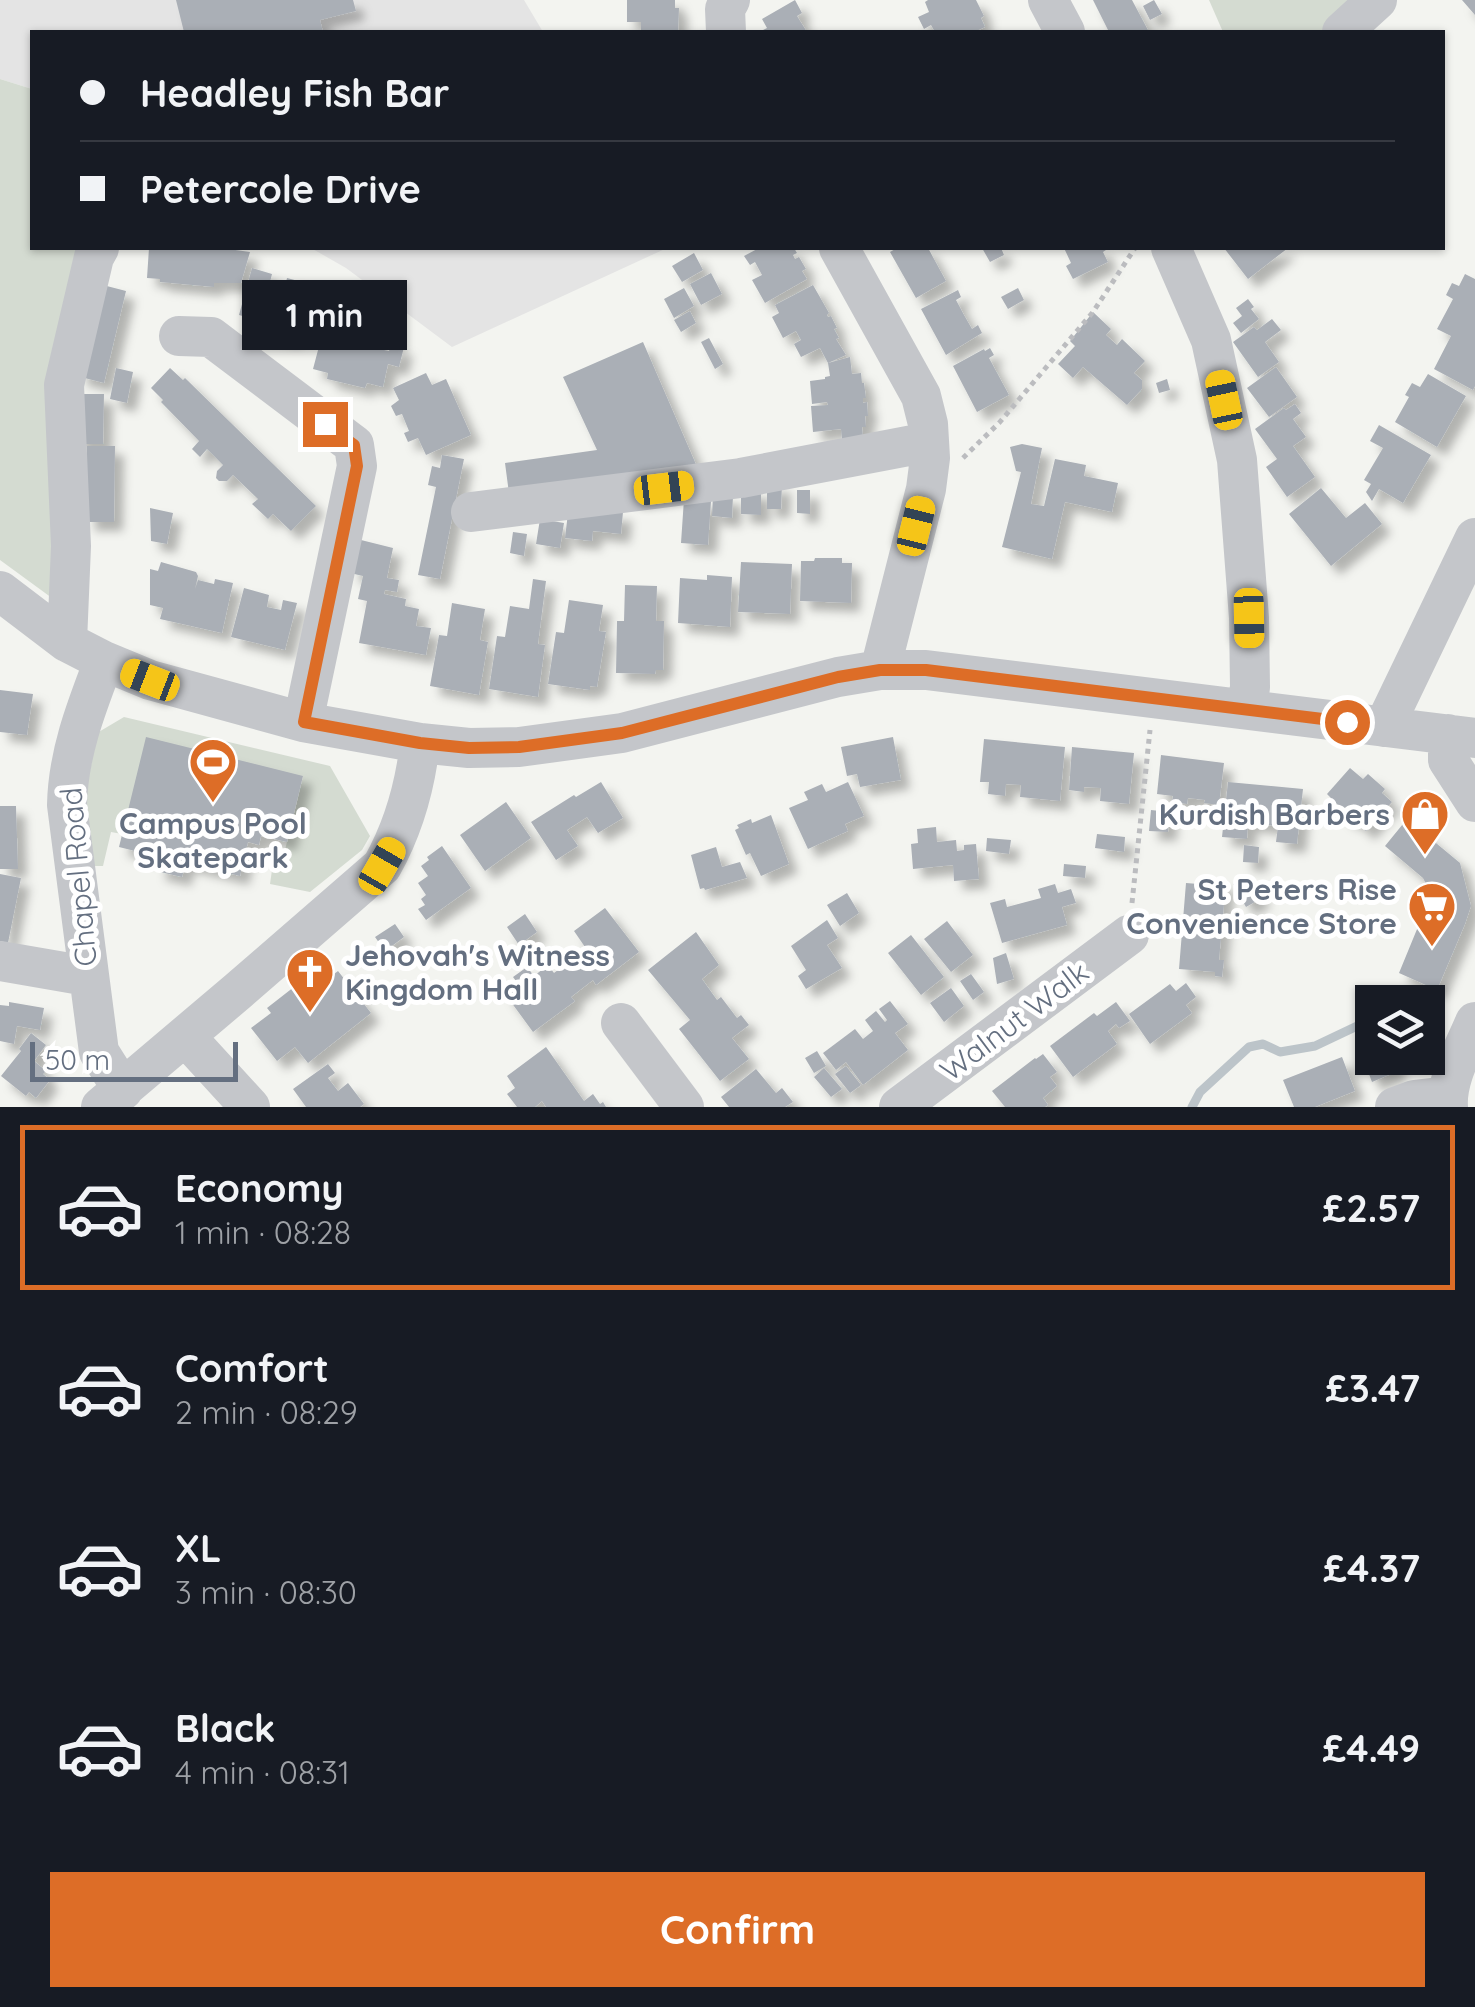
<!DOCTYPE html>
<meta charset="utf-8">
<style>
:root{--surface:#171b24;--page:#20242c;--text:#f1f3f6;--muted:#9ea1a6;--line:#363941;--accent:#dd6d27}
body{margin:0;font-family:Quicksand,sans-serif;background:var(--page);color:var(--text);height:100vh;display:flex;flex-direction:column;font-size:38px;white-space:nowrap}
*{box-sizing:border-box;margin:0}
p{font-size:32px;color:var(--muted)}
.icon{flex:none;width:55px;height:55px;fill:none;stroke:currentColor;stroke-width:2;stroke-linecap:round;stroke-linejoin:round}
.map{position:relative;height:1107px;overflow:hidden}
.drawer{display:flex;flex-direction:column;background:var(--surface);flex:1}
.drawer>*{flex:none}
.guide{position:absolute;left:30px;top:30px;width:1415px;height:220px;border-radius:0px;box-shadow:0 2px 8px #0004;display:grid;align-content:center;height:220px;padding:0 50px;background:var(--surface)}
.tools{position:absolute;left:1355px;top:985px;display:grid;gap:20px}
.tools a{display:grid;place-items:center;width:90px;height:90px;border-radius:0px;background:var(--surface);box-shadow:0 2px 8px #0004;font-size:50px}
.scale{position:absolute;left:30px;bottom:25px;width:208px;box-sizing:border-box;padding-left:10px;border:5px solid #646f80;border-top:0;font-size:28px;line-height:35px;white-space:nowrap;color:#646f80;-webkit-text-stroke:8px #fff;paint-order:stroke}
.end{position:absolute;width:45px;height:45px;margin:-22px;border:12px solid #dd6d27;background:#fff;box-shadow:0 0 0 5px #fff}
.from{border-radius:50%}
.bubble{position:absolute;height:70px;border-radius:0px;background:var(--surface);box-shadow:0 2px 8px #0004;font-size:32px;font-weight:800;line-height:70px;text-align:center}
.car{position:absolute;width:30px;height:60px;margin:-30px -15px;border-radius:12px;box-shadow:0 0 8px 2px #0007;background:linear-gradient(#f5c518 24%,#345 0 40%,#f5c518 0 76%,#345 0 86%,#f5c518 0)}
.guide b{display:flex;align-items:center;gap:35px;height:95px;font-size:38px}
.guide b+b{border-top:2px solid var(--line)}
.guide i{width:25px;height:25px;background:var(--text)}
ul{padding:18px 0 0;list-style:none}
li{display:flex;align-items:center;gap:30px;height:165px;margin:0 20px 15px;padding:0 30px;border:5px solid transparent;border-radius:0px}
li div{flex:1}
li b{display:block;font-size:38px}
li em{font-style:normal;font-weight:800}
li.selected{border-color:var(--accent)}
li>.icon{width:90px;height:90px;stroke-width:1.5}
.cta{display:flex;gap:20px;margin-top:auto;padding:20px 50px}
.cta a{flex:1;height:115px;border-radius:0px;background:var(--accent);color:#fff;font-size:40px;font-weight:800;line-height:115px;text-align:center}
.map>svg:first-child{display:block}
</style>
<div class="map">
<svg width="1475" height="1107" viewBox="0 0 1475 1107">
<defs>
<filter id="shadow"><feDropShadow dx="9" dy="9" stdDeviation="5" flood-color="#0004"/></filter>
</defs>
<rect width="100%" height="100%" fill="#f3f4f0"/>
<path fill="#e4e4e4" d="M0,0H524L543,32H32V89L0,79Z
M311,248H667L452,347L346,268Z"/>
<path fill="#d4dbd1" d="M1209,0H1373L1337,32H1223Z
M0,79L32,89V248H85L67,609L0,560Z
M124,717L330,766L370,836L362,850L310,892L270,884L275,849L285,850L303,776L122,834L111,832L103,866H90L83,808L97,733Z"/>
<g fill="none" stroke-linecap="round" stroke-linejoin="round">
<path stroke="#bcc4c9" stroke-width="9" d="M1192,1107L1200,1092L1249,1047L1263,1044L1280,1052L1315,1046L1372,1019"/>
</g>
<path fill="#aaafb6" filter="url(#shadow)" d="M176,0H353L356,11L320,20L323,32H184Z
M627,0H675V8H679L678,32H641V22H627Z
M795,0L802,13L797,16L807,32H759L767,28L762,19Z
M928,0H976L984,16L981,18L985,27L974,32H935L931,25L924,29L918,17L929,12L925,2Z
M1093,0H1132L1149,32H1109Z
M1154,0L1162,14L1150,20L1143,6Z
M1462,0H1475V15Z
M149,248H221L250,252L241,283H214V287L160,282V279L147,278Z
M759,248H794L797,253L793,255L795,259L799,257L806,269L802,271L807,279L765,303L752,280L762,275L755,262L750,265L744,256Z
M897,248H928L946,281L916,298L890,252Z
M982,248H1001L1004,255L990,262Z
M1064,248H1104L1106,250L1103,252L1108,262L1073,279L1066,266L1071,263Z
M1224,248H1288L1248,279Z
M694,253L703,270L682,282L672,266Z
M252,268L272,274L269,286L284,290L287,278L306,283L304,295L318,299L309,334L294,329L292,338L272,333L255,328L257,320L239,315Z
M711,273L722,294L701,305L690,284Z
M1465,274L1475,279V386L1473,390L1434,369L1451,336L1437,329L1453,299L1446,295L1452,283L1459,286Z
M99,284L126,291L104,383L77,376Z
M813,285L829,313L827,315L828,317L831,316L837,328L834,329L839,338L836,339L846,355L828,363L820,348L801,357L794,344L801,340L796,331L783,338L772,317L779,313L775,305Z
M684,288L694,306L674,318L664,299Z
M1018,288L1024,300L1008,309L1001,297Z
M958,290L961,297L956,300L964,315L972,329L978,325L982,333L946,355L921,309Z
M1248,299L1254,307L1251,309L1259,319L1241,333L1233,323L1242,316L1236,308Z
M690,311L696,323L681,332L674,320Z
M1093,312L1111,329L1106,335L1117,345L1122,339L1145,361L1134,373L1142,380V389L1127,405L1083,367L1073,378L1058,364L1075,346L1070,341Z
M1272,319L1281,330L1265,342L1279,362L1258,377L1233,342L1254,327L1257,330Z
M322,335L367,346L368,340L380,343L379,349L389,351L391,344L404,347L399,367L388,364L383,387L367,383L365,388L327,379L328,373L313,369Z
M709,338L723,364L715,369L701,342Z
M643,342L698,469L510,501L505,463L597,450L563,377Z
M990,348L994,355L989,358L1009,395L977,412L953,366L984,349L985,351Z
M850,357L852,374L861,373L862,383H864L866,398H863V403L867,402L868,416H865L866,427H862L863,438L842,440L841,429L813,432L811,406L828,405L827,402L812,404L810,381L825,379V377L830,376L828,363Z
M1276,367L1297,397L1269,417L1247,388Z
M116,368L133,372L127,403L110,399Z
M170,368L183,380L185,378L316,506L291,531L273,514L268,519L252,504L258,499L233,475L227,481H219L216,478L217,471L223,465L207,449L200,457L192,449L199,441L161,402L163,400L151,388Z
M426,373L432,385L446,379L471,435L426,455L418,438L408,442L404,433L409,431L402,414L396,416L391,406L399,400L393,388Z
M1428,374L1466,396L1437,447L1395,422L1409,397L1405,395L1412,383L1420,387Z
M1167,379L1170,390L1159,393L1156,383Z
M75,394H104L103,444H74Z
M1295,404L1301,413L1293,419L1306,437L1293,446L1315,477L1287,497L1266,467L1277,459L1255,429L1284,408L1286,410Z
M1379,425L1431,455L1403,503L1379,489L1372,501L1366,492L1371,484L1364,480L1383,448L1370,441Z
M1022,444L1042,448L1031,504L1044,506L1055,459L1086,465L1084,476L1118,483L1112,512L1065,502L1052,559L1002,547L1021,472L1016,471L1010,447Z
M87,446H115L114,522H86Z
M442,455L464,459L440,579L418,575L436,487L428,485L432,466L440,468Z
M767,484H782L781,509H767Z
M1321,488L1346,518L1365,503L1382,524L1331,566L1289,514Z
M741,490H761V515L741,514Z
M797,490H810V514L797,513Z
M713,495L733,496L732,518L712,516Z
M684,499L711,501L708,545L681,543Z
M150,508L173,513L167,544L151,541Z
M623,512L621,534L593,531L592,541L565,538L568,513Z
M540,519L564,523L560,548L536,544Z
M513,532L527,534L524,556L510,553Z
M357,539L393,548L387,578L399,580L397,592L385,590L384,594L406,599L405,606L419,609L416,626L431,628L426,655L359,643L367,601L358,599L363,576L350,573Z
M815,558H842V563H852L851,603L800,601L801,561H814Z
M161,562L196,572L198,576L195,589L198,580L214,584L215,579L233,583L222,633L160,619L163,608L150,605V569L158,571Z
M741,562L792,564L790,614L738,612Z
M707,575L732,577L730,627L678,623L680,578L707,580Z
M533,579L546,581L538,644L545,645L538,697L489,689L497,636L505,637L510,606L529,609Z
M625,585L657,586L656,621H664L663,670H656L655,674L616,673L617,621H624Z
M244,588L269,595L267,607L281,610L283,600L297,603L285,650L231,637Z
M569,600L603,605L599,631L606,632L597,687L590,686V690L548,684L556,632L564,633Z
M452,603L485,609L480,640L488,642L479,695L430,686L439,635L447,636Z
M0,690L33,694L27,735L0,732Z
M146,737L303,776L287,842L261,836L259,845L248,842L240,876L186,863L182,877L156,871L159,857L119,847Z
M893,737L901,780L860,787L857,774L847,776L841,747Z
M984,739L1065,747L1060,801L1020,797L1021,785L1006,784L1005,796L988,794L989,782H980Z
M1072,747L1134,753L1129,804L1100,801L1101,788L1084,787V792L1069,790Z
M1161,755L1224,763L1219,805L1204,803L1205,800L1188,798L1187,804L1172,802L1173,796L1157,794Z
M1350,768L1363,779L1368,774L1385,789L1382,793L1392,802L1366,831L1352,818L1350,821L1337,810L1340,807L1327,794Z
M601,782L623,818L598,833L587,817L567,830L578,846L556,860L531,822L574,795L576,797Z
M848,782L864,816L845,824L848,831L808,849L789,808L808,800L804,792L822,784L826,792Z
M1228,782L1303,789L1297,844L1276,842L1278,826L1248,823L1247,839L1222,837Z
M506,802L531,838L485,871L460,835Z
M0,806H16L18,869H0Z
M1151,810L1169,812L1168,832L1149,831Z
M771,815L789,864L761,876L750,853L746,855L735,830L739,828L737,825L751,819L752,823Z
M1407,819L1460,863L1471,906L1465,924L1437,990L1399,973L1429,900L1427,886L1423,878L1385,846Z
M936,827L937,842L956,840L957,851L964,850V845L976,844L979,879L954,881L953,865L913,869L911,844L918,843L917,829Z
M1097,834L1125,837L1124,852L1095,848Z
M987,838L1011,840L1009,854L986,851Z
M1244,845L1259,847L1258,863L1243,862Z
M442,846L471,888L426,920L418,909L425,905L421,899L426,895L418,883L428,876L421,866L429,860L427,857Z
M716,847L722,867L740,862L747,878L705,890L704,888L700,889L691,855Z
M1064,864L1086,866L1085,878L1063,876Z
M0,874L21,878L8,943L0,941Z
M1212,881L1226,882L1219,960H1224L1222,977L1215,976V972L1179,969L1186,883L1211,885Z
M1250,881L1262,898L1246,907L1233,884Z
M1055,884L1058,893L1071,889L1076,903L1062,907L1067,925L1002,943L990,903L1005,899L1007,907L1041,898L1038,889Z
M847,893L859,913L840,926L827,905Z
M605,908L639,952L596,985L593,980L571,997L575,1001L533,1032L503,991L516,981L513,977L527,967L534,976L548,965L554,973L575,957L574,955L585,947L574,931Z
M525,914L537,932L519,945L507,927Z
M827,920L838,938L827,945L842,968L806,989L798,976L806,970L791,946Z
M947,921L973,955L951,972L924,939Z
M395,924L404,937L385,951L375,937Z
M696,932L719,965L702,979L717,1000L721,997L737,1018L741,1015L749,1025L732,1038L749,1059L720,1081L679,1029L690,1020L648,970Z
M911,935L944,977L921,995L888,953Z
M1006,953L1014,979L997,984L993,958Z
M338,971L371,1013L308,1063L295,1047L277,1061L251,1028L271,1013L267,1008L308,976L317,987Z
M971,974L984,992L973,1000L960,981Z
M1186,983L1196,997L1186,1005L1192,1013L1150,1044L1129,1014L1170,984L1176,991Z
M951,988L964,1006L944,1022L930,1003Z
M890,1001L908,1024L895,1033L908,1050L863,1085L846,1062L836,1070L823,1053L855,1029L863,1039L873,1031L865,1020L876,1011L885,1022L887,1020L879,1009Z
M9,1002L44,1008L40,1030L17,1026L14,1044L0,1041V1005L9,1006Z
M1116,1002L1130,1021L1119,1028L1116,1024L1108,1031L1117,1044L1073,1077L1050,1046L1094,1013L1097,1016Z
M31,1033L46,1045L34,1061L46,1071L43,1074L50,1080L36,1098L29,1092L26,1096L1,1076L21,1051L19,1049Z
M1372,1043V1058H1393L1398,1071L1372,1082L1359,1048Z
M546,1047L584,1101L593,1094L600,1104L603,1102L606,1107H546L542,1101L535,1107H517L507,1094L515,1088L507,1076Z
M817,1051L826,1066L814,1073L805,1058Z
M1043,1054L1057,1072L1050,1077L1057,1086L1043,1098L1048,1105L1045,1107H1005L992,1091L1035,1058L1036,1059Z
M1342,1057L1355,1091L1315,1107H1294L1283,1080Z
M328,1064L335,1073L328,1078L338,1091L348,1083L364,1104L360,1107H306L293,1089Z
M846,1066L861,1085L850,1093L835,1074Z
M824,1068L842,1089L831,1097L814,1077Z
M756,1069L776,1093L782,1088L793,1102L785,1107H729L721,1097Z"/>
<g fill="none" stroke-linecap="round" stroke-linejoin="round">
<path stroke="#bbbcbf" stroke-width="5" stroke-dasharray="5 5" stroke-linecap="butt" d="M963,458L999,423L1093,312L1135,248
M1132,903L1150,730"/>
<path stroke="#c4c6ca" stroke-width="40" d="M1048,0L1065,32
M726,32L725,9L730,0
M1342,32L1377,0
M839,248L921,396L928,424L930,458L926,489L880,670
M1171,248L1211,340L1237,460L1249,618L1250,687L1247,709
M179,336L211,337L354,445L357,466L303,722
M471,512L741,478L929,442
M0,591L67,642L104,661L150,680L303,722L420,743L469,748L519,747L622,733L838,677L880,670H926L1475,738
M67,642L71,546L64,385L94,257L99,248
M104,661C86,708 68,754 67,805L99,1052L123,1090
M1384,727L1475,538
M1448,734V760L1475,802
M0,961L87,976
M621,1023L684,1107
M185,1036L250,1107
M101,1107L238,991L382,866C404,827 415,787 420,743
M899,1107L1129,935
M1395,1107L1414,1100L1447,1096
M1448,1107C1446,1078 1464,1049 1475,1022"/>
</g>
<g fill="none" stroke-linecap="round" stroke-linejoin="round">
<path stroke="#dd6d27" stroke-width="12" d="M325,424L354,445L357,466L304,722L420,743L469,748L519,747L622,733L838,677L880,670H926L1347,722"/>
</g>
<defs>
<g id="stadium-pin" transform="scale(2.5)"><path d="M0 17L-7.5 6A9.5 9.5 0 1 1 7.5 6Z" fill="#dd6d27" stroke="#fff"/><path d="M0-5a6.5 5 0 1 0 0 10a6.5 5 0 1 0 0-10ZM-3.5-1.8h7v3.6h-7Z" fill="#fff"/></g>
<g id="shop-pin" transform="scale(2.5)"><path d="M0 17L-7.5 6A9.5 9.5 0 1 1 7.5 6Z" fill="#dd6d27" stroke="#fff"/><path d="M-5-2.5h2.3a2.7 3.5 0 0 1 5.4 0H5L5.5 6h-11ZM-1.5-2.5h3a1.5 2.3 0 0 0-3 0Z" fill="#fff"/></g>
<g id="supermarket-pin" transform="scale(2.5)"><path d="M0 17L-7.5 6A9.5 9.5 0 1 1 7.5 6Z" fill="#dd6d27" stroke="#fff"/><path d="M-6-5.5h2.5l.6 2H6L4.5 2H-2.5L-4.4-4H-6ZM-1.5 3.2a1.3 1.3 0 1 0 .1 0ZM3 3.2a1.3 1.3 0 1 0 .1 0Z" fill="#fff"/></g>
<g id="church-pin" transform="scale(2.5)"><path d="M0 17L-7.5 6A9.5 9.5 0 1 1 7.5 6Z" fill="#dd6d27" stroke="#fff"/><path d="M-1.2-6h2.4v3.5h3.3v2.4h-3.3V6h-2.4V-.1h-3.3v-2.4h3.3Z" fill="#fff"/></g>
</defs>
<g fill-rule="evenodd">
<use href="#stadium-pin" x="213" y="762"/>
<use href="#shop-pin" x="1425" y="814"/>
<use href="#supermarket-pin" x="1432" y="906"/>
<use href="#church-pin" x="310" y="972"/>
</g>
<g text-anchor="middle" dominant-baseline="central" stroke-width="10" stroke-linejoin="round" paint-order="stroke">
<g font-size="30" font-weight="bold" fill="#646f80" stroke="#fff" text-anchor="end">
<text x="1390" y="814">Kurdish Barbers</text>
<text x="213" y="823" text-anchor="middle">Campus Pool<tspan x="213" dy="34">Skatepark</tspan></text>
<text x="1397" y="889">St Peters Rise<tspan x="1397" dy="34">Convenience Store</tspan></text>
<text x="345" y="955" text-anchor="start">Jehovah's Witness<tspan x="345" dy="34">Kingdom Hall</tspan></text>
</g>
<g font-size="30" fill="#646f80" stroke="#fff">
<text transform="translate(78 877) rotate(-95)">Chapel Road</text>
<text transform="translate(1014 1021) rotate(-37)">Walnut Walk</text>
</g>
</g>
</svg>
<div class="tools">
<a><svg class="icon" aria-label="layers" viewBox="0 0 24 24"><path d="M12 4l9 5-9 5-9-5zM3 14l9 5 9-5"/></svg></a>
</div>
<div class="scale">50 m</div>
<i class="end from" style="left:1347px;top:722px"></i>
<i class="end" style="left:325px;top:424px"></i>
<div class="bubble" style="left:242px;top:280px;width:165px">1 min</div>
<i class="car" style="left:1224px;top:400px;rotate:348deg"></i>
<i class="car" style="left:664px;top:488px;rotate:83deg"></i>
<i class="car" style="left:916px;top:526px;rotate:14deg"></i>
<i class="car" style="left:1249px;top:618px;rotate:179deg"></i>
<i class="car" style="left:150px;top:680px;rotate:291deg"></i>
<i class="car" style="left:382px;top:866px;rotate:30deg"></i>
<div class="guide">
<b><i class="from"></i>Headley Fish Bar</b>
<b><i></i>Petercole Drive</b>
</div>
</div>
<section class="drawer">
<ul>
<li class="selected"><svg class="icon" aria-label="car" viewBox="0 0 24 24"><path d="M5 17H2v-5l4-1 3-4h7l3 4 3 1v5h-3M9 17h6M6 11h13"/><circle cx="7" cy="17" r="2"/><circle cx="17" cy="17" r="2"/></svg><div><b>Economy</b><p>1 min · 08:28</p></div><em>£2.57</em></li>
<li><svg class="icon" aria-label="car" viewBox="0 0 24 24"><path d="M5 17H2v-5l4-1 3-4h7l3 4 3 1v5h-3M9 17h6M6 11h13"/><circle cx="7" cy="17" r="2"/><circle cx="17" cy="17" r="2"/></svg><div><b>Comfort</b><p>2 min · 08:29</p></div><em>£3.47</em></li>
<li><svg class="icon" aria-label="car" viewBox="0 0 24 24"><path d="M5 17H2v-5l4-1 3-4h7l3 4 3 1v5h-3M9 17h6M6 11h13"/><circle cx="7" cy="17" r="2"/><circle cx="17" cy="17" r="2"/></svg><div><b>XL</b><p>3 min · 08:30</p></div><em>£4.37</em></li>
<li><svg class="icon" aria-label="car" viewBox="0 0 24 24"><path d="M5 17H2v-5l4-1 3-4h7l3 4 3 1v5h-3M9 17h6M6 11h13"/><circle cx="7" cy="17" r="2"/><circle cx="17" cy="17" r="2"/></svg><div><b>Black</b><p>4 min · 08:31</p></div><em>£4.49</em></li>
</ul>
<div class="cta"><a>Confirm</a></div>
</section>
